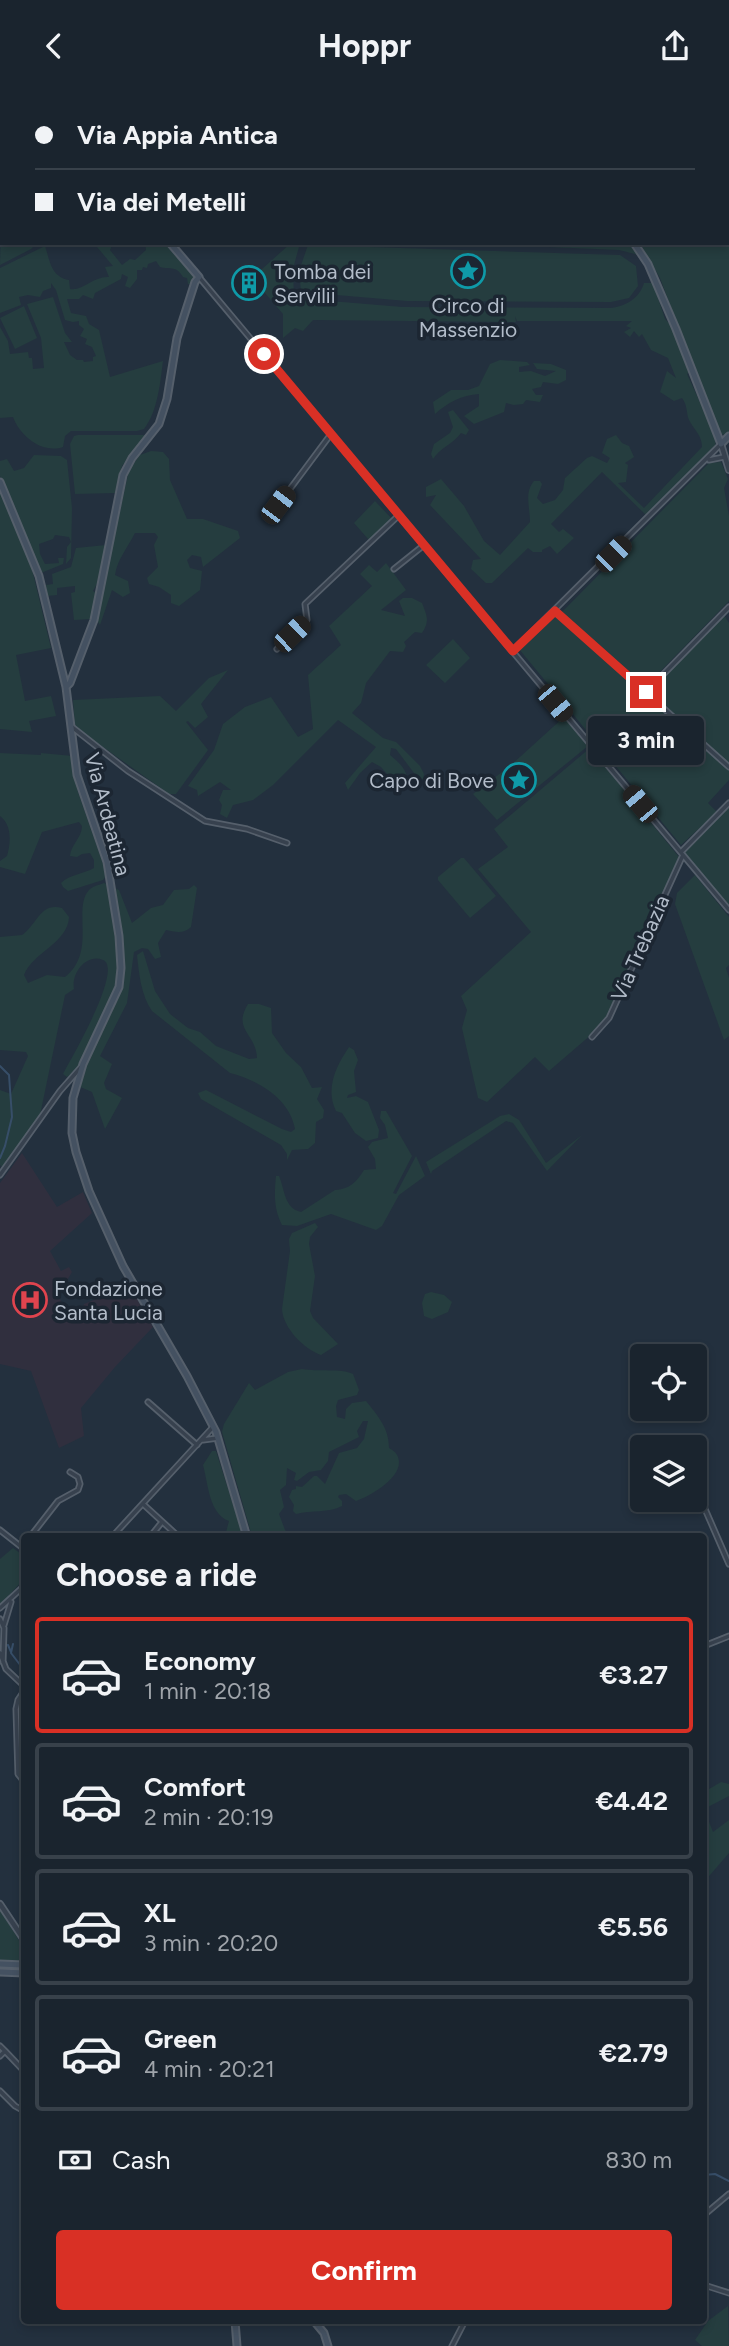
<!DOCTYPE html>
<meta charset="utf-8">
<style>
:root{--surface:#1a242e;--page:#232c36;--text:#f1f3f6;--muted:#9fa4aa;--line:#38414a;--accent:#d93025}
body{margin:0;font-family:Figtree,sans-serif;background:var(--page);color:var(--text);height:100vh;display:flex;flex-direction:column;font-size:26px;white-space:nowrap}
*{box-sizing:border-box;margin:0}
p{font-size:23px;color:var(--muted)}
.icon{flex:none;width:38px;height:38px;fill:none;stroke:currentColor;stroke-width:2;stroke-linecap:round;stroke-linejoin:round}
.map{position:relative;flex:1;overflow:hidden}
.details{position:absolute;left:21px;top:1442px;width:686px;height:791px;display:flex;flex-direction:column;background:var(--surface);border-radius:7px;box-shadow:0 4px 10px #0003,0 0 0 2px var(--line)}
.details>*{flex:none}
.banner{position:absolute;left:0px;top:0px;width:730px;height:154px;box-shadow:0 4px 10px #0003,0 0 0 2px var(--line);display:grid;align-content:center;height:154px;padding:0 35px;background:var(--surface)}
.controls{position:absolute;left:630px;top:1253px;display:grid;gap:14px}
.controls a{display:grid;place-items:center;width:77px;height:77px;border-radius:7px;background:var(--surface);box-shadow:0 4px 10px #0003,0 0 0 2px var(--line);font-size:35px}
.end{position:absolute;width:32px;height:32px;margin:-16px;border:9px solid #d93025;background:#fff;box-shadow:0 0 0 4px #fff}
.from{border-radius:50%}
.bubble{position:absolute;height:49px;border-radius:7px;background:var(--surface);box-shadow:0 4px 10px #0003,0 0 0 2px var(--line);font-size:23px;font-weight:700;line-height:49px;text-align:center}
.car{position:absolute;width:21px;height:42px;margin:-21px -10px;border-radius:9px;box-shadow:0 0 5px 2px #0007;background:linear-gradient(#222 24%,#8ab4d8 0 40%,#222 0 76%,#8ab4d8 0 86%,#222 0)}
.banner b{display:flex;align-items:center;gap:24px;height:66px;font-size:26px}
.banner b+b{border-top:2px solid var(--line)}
.banner i{width:18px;height:18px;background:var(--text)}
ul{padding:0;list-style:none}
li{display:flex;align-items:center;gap:21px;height:116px;margin:0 14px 10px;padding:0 21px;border:4px solid var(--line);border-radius:7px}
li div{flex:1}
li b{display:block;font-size:26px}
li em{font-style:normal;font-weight:700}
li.active{border-color:var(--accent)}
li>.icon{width:63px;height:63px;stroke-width:1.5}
h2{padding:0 35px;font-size:32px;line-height:84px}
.pay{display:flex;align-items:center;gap:18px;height:77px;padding:0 35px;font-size:26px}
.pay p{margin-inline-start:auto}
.cta{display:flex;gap:14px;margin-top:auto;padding:14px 35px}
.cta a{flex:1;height:80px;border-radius:7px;background:var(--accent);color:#fff;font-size:28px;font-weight:700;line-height:80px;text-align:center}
header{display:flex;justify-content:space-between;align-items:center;height:91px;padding:0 35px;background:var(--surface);font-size:32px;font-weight:700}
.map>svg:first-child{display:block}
</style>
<header><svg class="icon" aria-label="back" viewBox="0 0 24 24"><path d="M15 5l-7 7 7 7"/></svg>Hoppr<svg class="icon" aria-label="share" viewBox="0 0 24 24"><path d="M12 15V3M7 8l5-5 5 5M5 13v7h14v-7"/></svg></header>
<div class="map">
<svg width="729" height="2255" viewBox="0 0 729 2255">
<rect width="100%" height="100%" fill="#23303e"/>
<path fill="#302f3e" d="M22,1062L57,1116L83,1101L92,1122L50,1160L61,1180L69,1176L72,1181L58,1204L71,1231L79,1223L84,1213L129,1194L153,1236L115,1276L81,1317L84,1345L59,1357L31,1280L0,1273V1092Z"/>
<path fill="#253d3f" d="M332,0H729V341L724,344L718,341L660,187L640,152H728V2Z
M2,96V152H37L31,158L0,174Z
M98,152H113L110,159L122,174L130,168L135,169L146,159L145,152H164L195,187L191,193H188L187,187L183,186C176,174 171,179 160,176L156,170L148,173L147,177L143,176L142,179H137V188L130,197L125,195L128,186L122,183L121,188L95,202L93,208L83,204L79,208H67L71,222L86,225L89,233L99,239L110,286L163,270C160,292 158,320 144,338L137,340H71L65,345L63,356C42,363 20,345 13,326L0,327V236L8,250L10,263L28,261L29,267H32L33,278L44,277L41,247L27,213L53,206L65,242L72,251H64L70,264L77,269H83L84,271L93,270V266L96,265L92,256L85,253L87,248L80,245L84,238L79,234V230L73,231L65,229L56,199L51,192V197L43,200L40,206L28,204L19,206L21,214L0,222V177L45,155C50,170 51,186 69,189L70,198C84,200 93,185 109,186L105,176L113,175L97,156Z
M291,152H300L293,178L294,207L402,216L610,217C625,216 640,207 644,192H653L665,228L670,233L689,281L687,283L716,346L715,357L648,426L602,381L551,433L559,441L563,438L574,447L557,463L550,455L542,459V461H533L528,457L492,492H486L471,478L473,469L481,468L430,414L436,404L426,406V396L441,388L464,415L484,450L500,464L530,431C530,416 524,402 534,390H540L542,393L537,407L543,413L555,409L563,399L565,387L587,367L592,365L607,372L610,367L602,362L607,348L616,344L622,352L629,355L634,366L625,372L628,374L626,391L618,392L644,417L702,356C702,344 694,339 689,329C686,322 688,315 682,307L674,310L660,301L667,280L676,287L668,267L651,259L642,243L639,246L634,240L630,246L624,241L631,237L626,235L632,230H517L515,225L516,231L313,229L303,240L295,237L283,247V223L252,187Z
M459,152H629L639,164L619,159Z
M308,154L620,164L636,175L638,195L629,207L611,211L407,210L301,201L299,180Z
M24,215L37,247L15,258L0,227Z
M500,269L527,271L530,274L519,276V281L531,280L545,285L556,280L537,278L533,272L551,273L566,279V289L558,293L543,291L541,296L532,298L536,304H543L540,311L526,309L523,313L514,314L506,312L504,321L474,333L464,325L479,315V303C462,304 447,312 435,323L433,311L451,299H468L479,295L490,273Z
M453,319L469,339L466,344L461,342C453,353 440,357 433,368L431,363L434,353L450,342L453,336L448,321Z
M78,344H146L122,375L115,402L75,403L70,353L74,345Z
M151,360L163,361L169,368L170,389L187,428H203L238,440L240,447L203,476L201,466L192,464L187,469L190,477L202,480L200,499L179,515L171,512V504L159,496L149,493L147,487L158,476L154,454L158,446L155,442H135C128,456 117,469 115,484L128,490L130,502L123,506L112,499L100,534L96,528L129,379L140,364Z
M34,364L61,365L67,369L72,417L71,467L66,473L67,456L71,451L69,446L55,444L53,448L39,453L40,463L45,473L59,472L58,467H64L63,473L41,482L0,385V370L7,368L14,380L24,377Z
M721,371L728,388L724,397L729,425V510L646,595L562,521L709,372Z
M0,399L31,474L51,557L16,564L25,610L51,605L56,625L29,630L32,641L0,638Z
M375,410L392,428L369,449L354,432Z
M106,454L98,491L93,500L98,503L91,528L74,529L71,502L75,501V495L57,497V504L47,505L46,494L53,493L52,483L71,476L76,457Z
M386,472L406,499L381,519L405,525L399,510L403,507H412L422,512C427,525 430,530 422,542L415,541L404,551L406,555L403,561L390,560L366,592L361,612L352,622L383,647L396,651L420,675L424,683L423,689L414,682L396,658L391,657L390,664C401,673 411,682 406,698L401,699L381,676L372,671L360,682L348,699L345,692L376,656L338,629L273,694L253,709L233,714L227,727L220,723L222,714L219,709L223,699H231L220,691L198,705L197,699L188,695L214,659L223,633L245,616L271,606L298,646L313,638L308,584L341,554L329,535L372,495L360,483L369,474L377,481Z
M555,523L729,680V689L708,712L717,721L681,754L519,558Z
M724,524L729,532V675L650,600Z
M453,548L470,567L445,592L426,574Z
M228,579L201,613L208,626L195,637L188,630L186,631L208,659L176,703H169L75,636L73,609L160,605L176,620L209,587Z
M564,626L588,655L497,729L473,703L510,675Z
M590,657L679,766L607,926L592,943L549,980L535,966L487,1011L478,1007L462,937L467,919L461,905L531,841L478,778L508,756L494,738Z
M0,662L41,664V662L73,665L78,701L107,784L103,789L68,800L63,796L61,792C70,783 84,783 94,777V769L90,762L82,763L77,766L70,765C71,753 82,747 82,735L79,731L42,741L25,783L0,776V770L7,765C11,751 12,734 0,725Z
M729,715V816L683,761Z
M461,767H464L496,805L470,827L438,789V786Z
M695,784L729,826V874L726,877L729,887V945L724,949L675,813L677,802Z
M104,792L119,799L132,832L151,817L163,814L174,799L189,798L194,794L197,797L191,836C184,843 176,841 166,839L158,852L161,866L155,868L148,858L142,857L134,861L127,912L100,965L112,973L104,992L106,998L122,1007L105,1038L92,1001L78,995L82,978L67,986L63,983C71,968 124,877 103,869C86,862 71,883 74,898L65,904L40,1024L3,1077L0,1074V999L11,1003L28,965L26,961L0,959V846L22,844C37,834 40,811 62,817L69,826C68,852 33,861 24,884L28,892L47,884L65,886C97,861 72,818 89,799C93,795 99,794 104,792Z
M143,860L155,900L170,923L188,937L200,941L216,955L249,968L257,967C256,942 232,939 248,913H259L271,917L272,942L286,962L301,976L312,997L322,996L317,1008L324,1019L323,1027L316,1031L315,1052L308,1058L292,1059L287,1069V1063L281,1054L201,1008L198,1002L206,999L282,1038L291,1041L295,1038C290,1008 258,989 230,982L152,920C141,904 139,883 137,864Z
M349,956L354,959L358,969L354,980L356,1001L348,1004L347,1007L356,1005L368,1011L379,1039L378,1047L366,1050L355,1042L342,1022L336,1020C325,998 336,975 349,956Z
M381,1020H386L412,1065L393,1102L396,1103L416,1065L425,1085L399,1104L382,1135L376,1139L331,1123L297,1135L282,1134C274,1119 274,1103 276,1085H279C285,1099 284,1117 301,1121L335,1099C349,1098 356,1092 364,1079L376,1078L375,1068L368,1056L372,1051L388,1047L385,1034L380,1027Z
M509,1023L519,1029L546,1072L582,1044L547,1080L513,1032L506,1030L432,1080L431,1083L426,1071L500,1025Z
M315,1132L318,1136L310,1146L309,1153L315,1185L310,1220L313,1227L338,1253L321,1264C304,1258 283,1237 282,1218L290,1160L289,1148L292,1142Z
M431,1201L444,1204L452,1211L448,1221L432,1228L424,1225L422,1212L425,1203Z
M302,1278C318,1281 341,1277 353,1283L359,1299L357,1304L338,1309L336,1315L337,1326L345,1328L346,1318L352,1312L366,1310C378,1325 389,1337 389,1357C392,1359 396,1361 397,1364C408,1384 370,1405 356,1410L346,1403L339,1404L338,1406L342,1410V1415C329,1422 311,1419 296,1423L293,1420L294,1414L289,1406L292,1399L296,1398V1395L302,1396L314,1385H317L325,1393L339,1362L357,1357L364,1348L368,1330H363L357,1340L359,1346L329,1361L328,1370L321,1379L309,1381L297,1390L294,1389L296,1382L287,1377L286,1394L280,1399L284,1416L279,1423L285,1439L290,1445H252L222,1341L224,1333L249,1292L255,1299L288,1281Z
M212,1360H216L243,1445H225L229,1430C209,1423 208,1392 203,1374Z
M13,1457L24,1465V1488L0,1514V1468Z
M721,1691L729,1693V1705L706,1717V1723L713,1741L729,1729V1762L704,1791V1701Z
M0,1818L24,1858V1870L0,1869Z
M728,2215L729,2255H702L695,2249L708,2230Z"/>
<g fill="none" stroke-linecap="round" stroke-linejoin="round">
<path stroke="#374e68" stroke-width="2" d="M0,975L9,984L12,1026L5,1055L0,1067
M13,1553L11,1562L24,1579
M8,1554L11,1561
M704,2084L715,2083L729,2090"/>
<g stroke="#555f6b" stroke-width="7">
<path id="minor" d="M199,186L729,819
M709,369L724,366
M278,414L331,343
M394,478L424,454
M555,520L729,676
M277,558L307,529L305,513L398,425
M513,560L721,353
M646,601L729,516
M72,636L128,680L205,730L247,738L287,752
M681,761L729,712
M592,946L609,927L683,764
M0,1084L60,1000L82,975
M148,1311L197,1354
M203,1349L218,1347
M695,1399L698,1402L729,1473
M143,1413L179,1446
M0,1439L24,1458
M30,1446L58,1410L78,1399L80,1393L78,1386L70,1381
M112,1446L213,1336
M150,1446L162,1431
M0,1517L24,1495
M0,1528L4,1537L3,1571
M4,1534L11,1511
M704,1555L729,1545
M0,1562L6,1578L24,1595
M22,1688L18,1683L16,1618L18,1609L24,1600
M0,1955L5,1960L0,1965
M5,1960L24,1980
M0,2000L15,2015L24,2020
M704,2124L729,2103
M704,2194L729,2202
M452,2255L465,2230"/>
</g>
<g stroke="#555f6b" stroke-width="8">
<path id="tertiary" d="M721,353L729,379
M0,1813L24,1849"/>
</g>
<g stroke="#555f6b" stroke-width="9">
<path id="secondary" d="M44,0L46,2
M325,0L328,2
M204,2L205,0
M0,41L2,43
M634,152L648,173L676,238L721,353L729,345
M0,391L39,485L66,596L77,684L107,771L119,845L121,877L119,896L83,973L73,1007L72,1042L76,1061L89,1100L123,1175L187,1285L216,1341L247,1446
M66,596L70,592L94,529L123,384L132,367L159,333L167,308L177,247L195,191L199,186L170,152
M0,1873L24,1874
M0,1881L24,1882
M235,2230L237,2255
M314,2230L324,2242L328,2255"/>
</g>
<use href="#minor" stroke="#37414e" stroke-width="3.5"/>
<use href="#tertiary" stroke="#37414e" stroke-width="4.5"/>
<use href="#secondary" stroke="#445161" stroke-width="5"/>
</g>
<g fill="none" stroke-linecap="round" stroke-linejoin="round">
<path stroke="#d93025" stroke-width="9" d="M264,263L513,560L555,520L646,601"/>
</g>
<defs>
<g id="sight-ring" transform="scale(1.75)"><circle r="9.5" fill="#1c2632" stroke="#0f9aa8" stroke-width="1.5"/><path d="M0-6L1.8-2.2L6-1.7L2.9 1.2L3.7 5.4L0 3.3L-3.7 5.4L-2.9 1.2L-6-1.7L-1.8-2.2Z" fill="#0f9aa8"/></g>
<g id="building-ring" transform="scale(1.75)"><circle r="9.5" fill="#1c2632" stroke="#0f9aa8" stroke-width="1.5"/><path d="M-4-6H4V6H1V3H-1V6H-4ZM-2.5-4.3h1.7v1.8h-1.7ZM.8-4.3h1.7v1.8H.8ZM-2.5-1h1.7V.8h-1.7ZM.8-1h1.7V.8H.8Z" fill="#0f9aa8"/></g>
<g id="hospital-ring" transform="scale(1.75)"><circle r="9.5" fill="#1c2632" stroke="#e0444e" stroke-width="1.5"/><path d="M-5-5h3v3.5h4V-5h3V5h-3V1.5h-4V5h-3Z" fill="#e0444e"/></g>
</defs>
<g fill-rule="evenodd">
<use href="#sight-ring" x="468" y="180"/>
<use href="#building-ring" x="249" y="192"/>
<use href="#sight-ring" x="519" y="689"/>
<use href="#hospital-ring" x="30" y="1209"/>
</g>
<g text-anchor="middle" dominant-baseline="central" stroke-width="7" stroke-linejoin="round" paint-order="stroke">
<g font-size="21" fill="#b2bcc9" stroke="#1c2632" text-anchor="start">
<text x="274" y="180">Tomba dei<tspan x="274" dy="24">Servilii</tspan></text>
<text x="468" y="214" text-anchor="middle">Circo di<tspan x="468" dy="24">Massenzio</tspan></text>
<text x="494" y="689" text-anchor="end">Capo di Bove</text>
<text x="54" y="1197">Fondazione<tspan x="54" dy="24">Santa Lucia</tspan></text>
</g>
<g font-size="21" fill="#b2bcc9" stroke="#1c2632">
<text transform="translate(108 723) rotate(75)">Via Ardeatina</text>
<text transform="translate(640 857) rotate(-66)">Via Trebazia</text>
</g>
</g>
</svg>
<div class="controls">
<a><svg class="icon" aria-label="locate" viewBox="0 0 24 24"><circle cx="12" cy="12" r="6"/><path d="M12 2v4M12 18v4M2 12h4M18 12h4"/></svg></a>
<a><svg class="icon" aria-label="layers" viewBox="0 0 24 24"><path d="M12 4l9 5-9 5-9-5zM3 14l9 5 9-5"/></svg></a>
</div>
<i class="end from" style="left:264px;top:263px"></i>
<i class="end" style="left:646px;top:601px"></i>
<div class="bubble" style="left:588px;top:625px;width:116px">3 min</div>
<i class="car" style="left:278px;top:414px;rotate:37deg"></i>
<i class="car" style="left:613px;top:463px;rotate:45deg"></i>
<i class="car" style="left:292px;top:543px;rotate:46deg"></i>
<i class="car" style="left:555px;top:612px;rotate:140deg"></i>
<i class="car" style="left:640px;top:713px;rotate:320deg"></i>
<div class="banner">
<b><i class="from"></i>Via Appia Antica</b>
<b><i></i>Via dei Metelli</b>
</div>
<section class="details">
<h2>Choose a ride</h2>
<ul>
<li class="active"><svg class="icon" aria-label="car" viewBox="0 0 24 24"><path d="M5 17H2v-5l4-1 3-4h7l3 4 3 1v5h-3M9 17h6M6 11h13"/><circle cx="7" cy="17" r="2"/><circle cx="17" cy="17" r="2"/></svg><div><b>Economy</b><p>1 min · 20:18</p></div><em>€3.27</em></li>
<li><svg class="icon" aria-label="car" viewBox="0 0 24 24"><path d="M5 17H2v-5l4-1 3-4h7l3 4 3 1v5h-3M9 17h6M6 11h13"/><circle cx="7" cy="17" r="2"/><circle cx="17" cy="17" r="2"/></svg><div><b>Comfort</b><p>2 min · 20:19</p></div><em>€4.42</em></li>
<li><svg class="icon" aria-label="car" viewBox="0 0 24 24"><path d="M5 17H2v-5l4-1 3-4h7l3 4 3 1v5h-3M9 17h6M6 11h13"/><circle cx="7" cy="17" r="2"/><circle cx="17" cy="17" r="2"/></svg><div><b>XL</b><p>3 min · 20:20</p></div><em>€5.56</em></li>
<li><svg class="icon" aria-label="car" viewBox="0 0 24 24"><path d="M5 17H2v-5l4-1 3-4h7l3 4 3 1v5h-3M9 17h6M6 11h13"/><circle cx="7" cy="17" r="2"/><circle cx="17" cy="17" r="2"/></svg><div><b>Green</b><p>4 min · 20:21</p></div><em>€2.79</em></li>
</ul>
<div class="pay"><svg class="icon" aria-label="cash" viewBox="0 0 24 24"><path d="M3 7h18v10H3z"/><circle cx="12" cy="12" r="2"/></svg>Cash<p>830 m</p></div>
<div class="cta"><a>Confirm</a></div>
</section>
</div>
